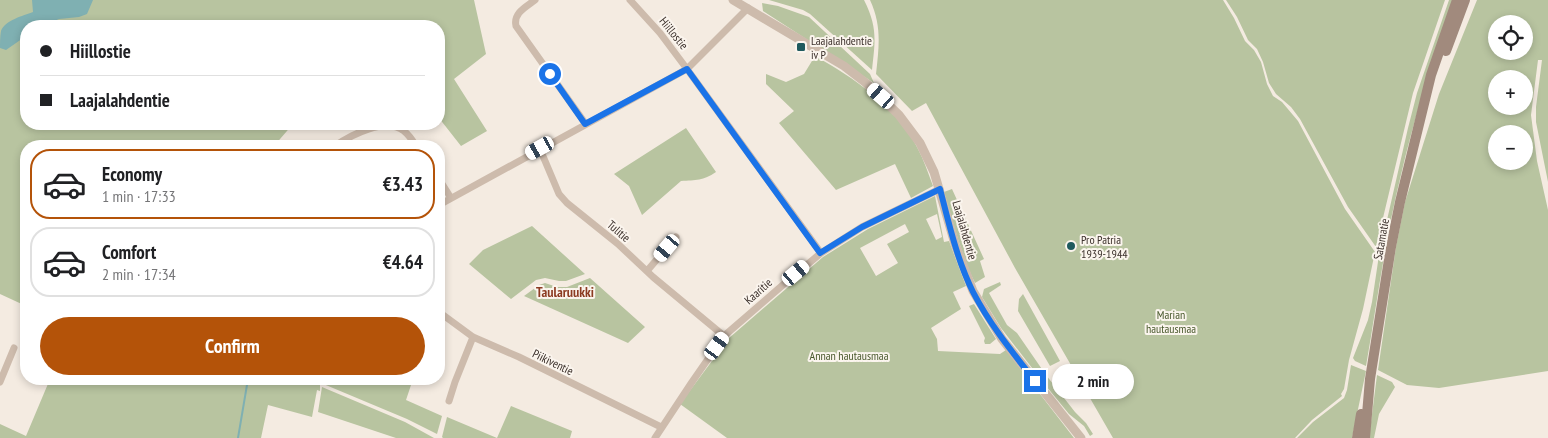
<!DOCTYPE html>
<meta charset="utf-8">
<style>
:root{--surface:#fff;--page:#f2f2f2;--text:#202124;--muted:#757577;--line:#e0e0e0;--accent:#b45309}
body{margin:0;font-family:"PT Sans Narrow",sans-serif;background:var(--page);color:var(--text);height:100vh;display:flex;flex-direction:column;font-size:19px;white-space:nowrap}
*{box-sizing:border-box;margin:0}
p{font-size:16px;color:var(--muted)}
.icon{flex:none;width:28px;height:28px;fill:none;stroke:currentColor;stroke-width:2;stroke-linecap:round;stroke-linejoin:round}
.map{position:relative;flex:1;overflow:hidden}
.side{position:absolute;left:20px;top:140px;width:425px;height:245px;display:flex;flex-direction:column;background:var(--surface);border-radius:20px;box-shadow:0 2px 8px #0003}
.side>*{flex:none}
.guide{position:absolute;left:20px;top:20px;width:425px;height:110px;border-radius:20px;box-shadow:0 2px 8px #0003;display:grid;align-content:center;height:110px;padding:0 20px;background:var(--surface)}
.buttons{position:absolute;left:1488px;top:15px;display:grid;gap:10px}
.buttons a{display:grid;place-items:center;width:45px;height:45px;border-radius:50%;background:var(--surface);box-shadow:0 2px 8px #0003;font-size:25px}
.end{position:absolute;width:22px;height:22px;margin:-11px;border:6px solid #1a73e8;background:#fff;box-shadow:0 0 0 2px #fff}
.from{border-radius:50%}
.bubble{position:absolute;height:35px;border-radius:18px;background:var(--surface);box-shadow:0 2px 8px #0003;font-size:16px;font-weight:700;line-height:35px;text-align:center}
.car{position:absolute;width:15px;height:30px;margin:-15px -8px;border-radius:6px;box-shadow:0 0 4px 1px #0007;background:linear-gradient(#fff 24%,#345 0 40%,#fff 0 76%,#345 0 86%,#fff 0)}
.guide b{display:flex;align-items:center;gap:18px;height:48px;font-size:19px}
.guide b+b{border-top:1px solid var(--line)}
.guide i{width:12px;height:12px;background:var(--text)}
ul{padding:9px 0 0;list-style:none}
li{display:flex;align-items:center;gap:15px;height:70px;margin:0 10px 8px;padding:0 10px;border:2px solid var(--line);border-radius:20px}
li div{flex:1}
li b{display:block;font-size:19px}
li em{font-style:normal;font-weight:700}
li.active{border-color:var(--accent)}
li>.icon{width:45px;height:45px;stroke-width:1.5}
.primary-button{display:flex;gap:10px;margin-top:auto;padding:10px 20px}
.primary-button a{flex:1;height:58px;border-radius:30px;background:var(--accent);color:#fff;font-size:20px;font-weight:700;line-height:58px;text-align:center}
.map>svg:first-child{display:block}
</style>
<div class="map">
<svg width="1548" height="438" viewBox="0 0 1548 438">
<rect width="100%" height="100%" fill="#f4ebe1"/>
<path fill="#b8c4a0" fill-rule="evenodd" d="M0,0H474L486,54L454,79L487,131L461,146L439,118V26H26V124H293L274,146H26V306L0,294Z
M769,0H864C878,28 875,41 872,70L810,14L803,10Z
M870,0H1223L1234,18L1245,41L1254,50L1261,62L1267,84L1273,96L1282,102L1298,121L1345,209L1375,252L1363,309L1349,360L1344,389L1341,394L1342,396L1312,420L1295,438H1113L1015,268L926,103L912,111L876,74C879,46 882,26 870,0Z
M1226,0H1445L1413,93L1376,247L1348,207L1300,119L1291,107L1276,94L1269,83L1263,62L1257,49L1248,40L1237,17Z
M1449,0H1453C1433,59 1414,118 1400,179C1385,240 1377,303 1366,366L1355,361L1353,358L1368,320L1372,302L1379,255L1408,128L1417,93Z
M1477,0H1548V182L1536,122V107L1542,60H1538L1531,115L1537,161L1548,210V371L1439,388L1407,385L1378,370L1396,247L1405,202L1439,94ZM1496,24H1524V51H1496ZM1496,79H1524V106H1496ZM1496,134H1524V161H1496Z
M762,3L778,6L809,17L870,74L874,83L763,11Z
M815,56C854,78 896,106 917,147C924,160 928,173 933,186L911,198L895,164L836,190L779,123L794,111L766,84V74L786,82L804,74Z
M686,128L716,172C703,181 696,180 681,181L642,215L629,186L614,174Z
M952,189L984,259L980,261L985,277L975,283C961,254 953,222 944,192Z
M935,196L944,242L949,241L966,286L953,292L961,309L931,328L937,339L938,351L1000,354L1006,350L1074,438H727L680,404L729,338L823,257L868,229ZM937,214L942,237L936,240L926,219ZM905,224L909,232L887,244L898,263L876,276L860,248Z
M532,226L585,274L566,281H559L545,278L536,280L511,299L469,264L483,250Z
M590,278L645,327L628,343L524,296L539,285L545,283L557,287H567Z
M1000,282L1001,285L989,293L1007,325L1017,333L1046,375L1075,412L1086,423L1093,434L1090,436L1084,426L1069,414L1046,386L1001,328L982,297L984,289Z
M1023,294L1060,361L1050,366L1018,311L1019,299Z
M974,304L996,339L990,344H985L984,341L985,338L969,306Z
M1351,365L1366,371L1352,438H1297L1313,422L1344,398L1347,390Z
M1377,375L1392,382L1395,387L1379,414L1374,438H1369Z
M50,379H320V391L317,390L312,417L268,405L261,438H0V424L26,436Z
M321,379H413L406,400L442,416L437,434L407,419L321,383Z
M322,387L405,422L434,438H396L318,412Z
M511,406L572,431L570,438H497Z
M447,417L497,438H443L442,437Z"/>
<path fill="#7fb0b2" d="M32,0H93L87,14L79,17L59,19L42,26H26V36L6,50L0,48C0,43 0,36 1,31C5,20 23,16 33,12Z"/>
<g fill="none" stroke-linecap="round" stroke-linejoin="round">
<path stroke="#7fb0b2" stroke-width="2" d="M238,438L248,379"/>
<path stroke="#cdbbac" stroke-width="7" d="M535,0C526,7 513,13 516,26L585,123
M630,0L660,33L687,69L821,253
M335,146C351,135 385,117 404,131C409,135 413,141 416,146
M540,149L559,194L567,203L618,244L653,277L724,336
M439,179L451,198
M439,205L687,69L748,8
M647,271L676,237
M439,312L473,337L519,357L661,427
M0,382L14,348
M449,401L455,382L473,337
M655,438L692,382L724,336L784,284L821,253L862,227L940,189"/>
<path stroke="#cdbbac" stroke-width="9" d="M733,0L844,66L866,83L899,115L920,143L934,172L955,244L973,291L1002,339L1081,438"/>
<path stroke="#a18a7d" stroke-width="10" d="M1446,51L1465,0
M1357,438L1361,414
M1365,438L1370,379L1391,247L1400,202L1431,75L1457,0"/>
</g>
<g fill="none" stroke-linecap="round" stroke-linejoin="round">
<path stroke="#1a73e8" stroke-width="6" d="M550,74L585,124L687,69L820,253L862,227L940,189C949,224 957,260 973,292C990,325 1013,353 1035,381"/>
</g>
<g fill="#1f5a5e" stroke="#fbf5ee" stroke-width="2">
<rect x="796" y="42" width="10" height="10" rx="2.5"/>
<circle cx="1071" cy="246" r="5"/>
</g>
<g text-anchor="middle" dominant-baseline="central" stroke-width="4" stroke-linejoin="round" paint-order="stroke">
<g font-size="12" fill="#3b302b" stroke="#fbf5ee">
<text transform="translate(674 33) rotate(51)">Hiillostie</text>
<text transform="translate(965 230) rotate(74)">Laajalahdentie</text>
<text transform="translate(619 231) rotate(41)">Tulitie</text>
<text transform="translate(1381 239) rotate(-80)">Satamatie</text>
<text transform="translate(758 291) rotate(-42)">Kaaritie</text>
<text transform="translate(553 362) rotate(26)">Piikiventie</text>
</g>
<g font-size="12" fill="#3b302b" stroke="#fbf5ee" text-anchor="start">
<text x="811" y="40">Laajalahdentie<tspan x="811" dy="14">iv P</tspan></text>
<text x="1081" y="239">Pro Patria<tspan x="1081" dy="14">1939-1944</tspan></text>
</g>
<g font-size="12" fill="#4a5a2e" stroke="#fbf5ee">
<text x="1171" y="314">Marian<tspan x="1171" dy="14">hautausmaa</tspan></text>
<text x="849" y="355">Annan hautausmaa</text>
</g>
<g font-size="14" font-weight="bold" fill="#8c3b22" stroke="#fbf5ee">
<text x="565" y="292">Taularuukki</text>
</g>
</g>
</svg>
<div class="buttons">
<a><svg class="icon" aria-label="locate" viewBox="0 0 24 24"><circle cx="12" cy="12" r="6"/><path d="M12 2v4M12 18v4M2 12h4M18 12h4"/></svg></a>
<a>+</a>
<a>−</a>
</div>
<i class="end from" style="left:550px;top:74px"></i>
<i class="end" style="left:1035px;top:381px"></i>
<div class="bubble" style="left:1052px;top:364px;width:82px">2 min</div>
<i class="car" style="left:881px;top:96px;rotate:311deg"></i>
<i class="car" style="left:540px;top:148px;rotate:241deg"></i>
<i class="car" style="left:667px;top:248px;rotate:220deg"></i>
<i class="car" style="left:796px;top:273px;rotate:50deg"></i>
<i class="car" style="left:717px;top:346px;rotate:36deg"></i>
<div class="guide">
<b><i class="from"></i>Hiillostie</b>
<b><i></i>Laajalahdentie</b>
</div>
<section class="side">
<ul>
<li class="active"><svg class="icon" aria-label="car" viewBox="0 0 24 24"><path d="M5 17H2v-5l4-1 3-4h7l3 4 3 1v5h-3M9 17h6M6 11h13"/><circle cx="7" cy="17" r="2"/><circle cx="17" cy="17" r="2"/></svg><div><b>Economy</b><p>1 min · 17:33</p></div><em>€3.43</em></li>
<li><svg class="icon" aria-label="car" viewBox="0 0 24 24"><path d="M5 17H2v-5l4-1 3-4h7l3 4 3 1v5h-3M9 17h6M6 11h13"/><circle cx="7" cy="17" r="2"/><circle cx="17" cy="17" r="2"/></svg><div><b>Comfort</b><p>2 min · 17:34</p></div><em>€4.64</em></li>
</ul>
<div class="primary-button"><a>Confirm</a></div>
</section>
</div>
